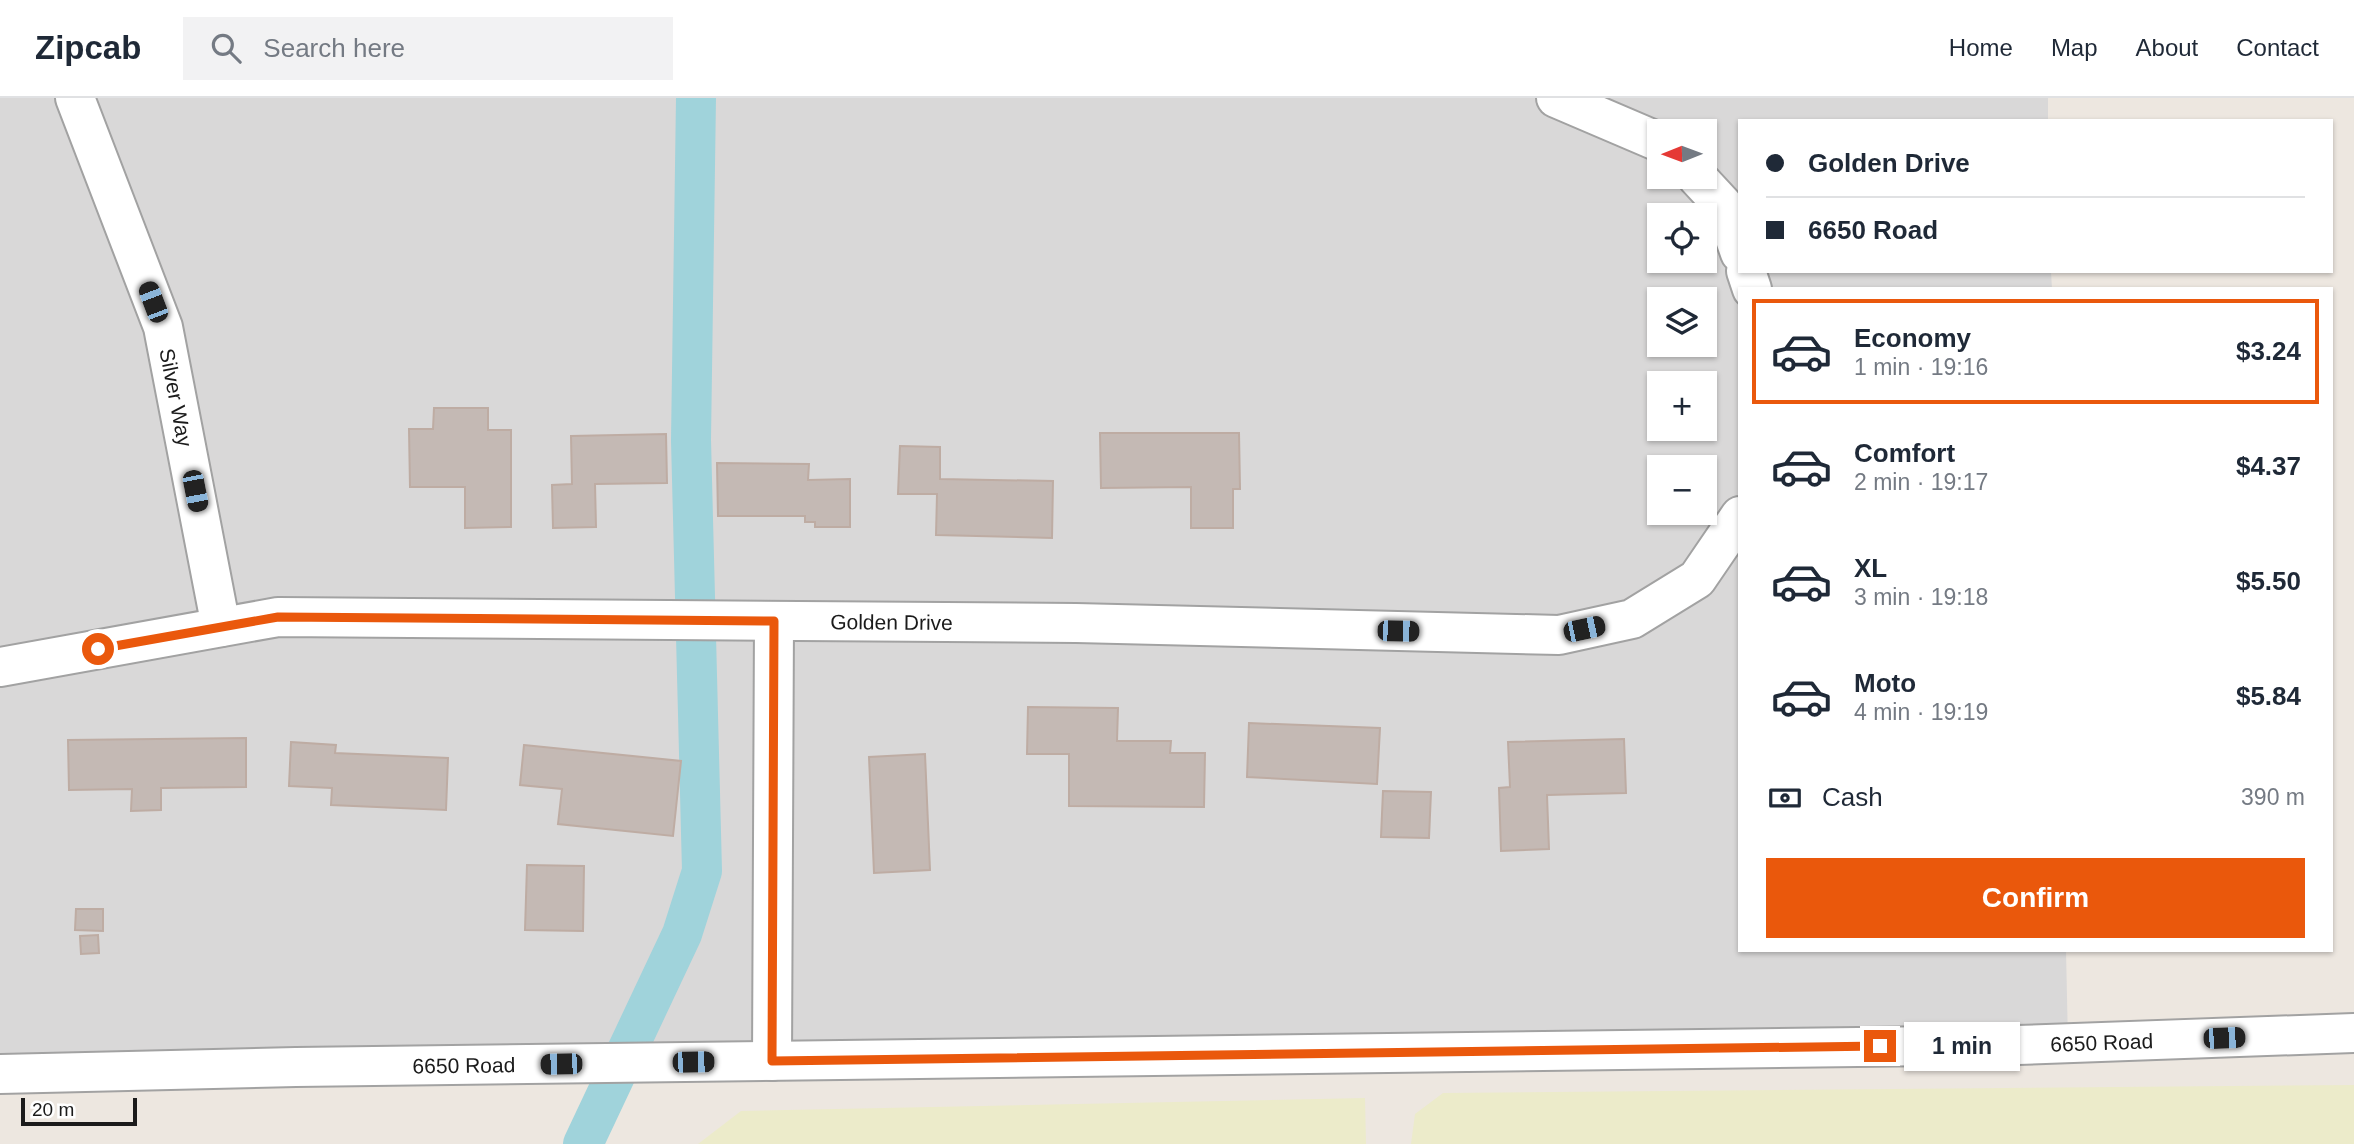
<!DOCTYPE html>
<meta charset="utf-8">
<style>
:root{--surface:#fff;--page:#f2f2f3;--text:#1f2937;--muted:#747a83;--line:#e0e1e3;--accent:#ea580c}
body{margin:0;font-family:Helvetica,sans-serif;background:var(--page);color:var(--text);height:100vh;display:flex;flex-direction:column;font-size:26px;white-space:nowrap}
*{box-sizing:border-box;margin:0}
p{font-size:23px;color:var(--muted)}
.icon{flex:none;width:38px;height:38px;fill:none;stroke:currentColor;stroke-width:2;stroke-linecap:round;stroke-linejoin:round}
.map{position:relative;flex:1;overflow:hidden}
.drawer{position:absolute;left:1738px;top:189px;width:595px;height:665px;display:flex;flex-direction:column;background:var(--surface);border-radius:0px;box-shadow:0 2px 5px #0004}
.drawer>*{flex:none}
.top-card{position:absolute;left:1738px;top:21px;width:595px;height:154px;border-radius:0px;box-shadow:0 2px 5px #0004;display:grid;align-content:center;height:154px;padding:0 28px;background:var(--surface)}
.needle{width:46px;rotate:269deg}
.buttons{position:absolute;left:1647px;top:21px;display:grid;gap:14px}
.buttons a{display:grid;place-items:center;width:70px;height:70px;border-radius:0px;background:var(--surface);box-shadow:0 2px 5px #0004;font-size:35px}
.scale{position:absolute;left:21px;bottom:18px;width:116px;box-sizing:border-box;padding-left:7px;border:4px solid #1b1b1b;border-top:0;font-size:19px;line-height:24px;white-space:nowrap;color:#1b1b1b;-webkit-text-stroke:5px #fff;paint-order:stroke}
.end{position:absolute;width:32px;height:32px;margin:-16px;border:9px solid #ea580c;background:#fff;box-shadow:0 0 0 4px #fff}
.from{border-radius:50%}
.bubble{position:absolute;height:49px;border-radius:0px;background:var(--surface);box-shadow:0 2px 5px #0004;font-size:23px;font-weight:800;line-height:49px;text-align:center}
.car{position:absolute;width:21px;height:42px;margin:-21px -10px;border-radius:9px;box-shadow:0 0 5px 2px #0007;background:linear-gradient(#222 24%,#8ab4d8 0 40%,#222 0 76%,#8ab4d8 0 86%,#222 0)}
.top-card b{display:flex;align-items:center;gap:24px;height:66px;font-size:26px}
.top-card b+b{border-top:2px solid var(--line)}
.top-card i{width:18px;height:18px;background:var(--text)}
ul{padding:12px 0 0;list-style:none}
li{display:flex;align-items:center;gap:21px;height:105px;margin:0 14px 10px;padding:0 14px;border:4px solid transparent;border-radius:0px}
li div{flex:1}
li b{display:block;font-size:26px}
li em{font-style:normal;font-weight:800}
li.active{border-color:var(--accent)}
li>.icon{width:63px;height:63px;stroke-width:1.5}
.pay{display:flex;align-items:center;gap:18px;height:77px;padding:0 28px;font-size:26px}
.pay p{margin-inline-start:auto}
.button{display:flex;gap:14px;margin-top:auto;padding:14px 28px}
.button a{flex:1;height:80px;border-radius:0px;background:var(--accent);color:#fff;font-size:28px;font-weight:800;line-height:80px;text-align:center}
header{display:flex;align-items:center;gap:42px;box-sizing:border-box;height:98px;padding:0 35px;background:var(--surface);border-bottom:2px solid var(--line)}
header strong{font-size:33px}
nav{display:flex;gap:38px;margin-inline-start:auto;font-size:24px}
.search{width:490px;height:63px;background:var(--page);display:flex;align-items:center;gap:18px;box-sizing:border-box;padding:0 24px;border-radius:0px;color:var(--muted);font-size:26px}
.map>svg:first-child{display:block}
</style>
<header>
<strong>Zipcab</strong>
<div class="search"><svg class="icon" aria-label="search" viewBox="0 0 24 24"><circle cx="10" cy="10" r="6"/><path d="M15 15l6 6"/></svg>Search here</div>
<nav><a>Home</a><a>Map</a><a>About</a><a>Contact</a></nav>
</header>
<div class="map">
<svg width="2354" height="1046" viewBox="0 0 2354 1046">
<rect width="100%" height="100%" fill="#ede7e0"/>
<path fill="#d9d8d8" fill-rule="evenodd" d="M0,0H2048V23H1740V173H2051L2052,191H1740V852H2066L2068,945L0,976ZM1659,33H1704V79H1659ZM1659,117H1704V163H1659ZM1659,201H1704V247H1659ZM1659,285H1704V331H1659ZM1659,369H1704V415H1659Z"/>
<path fill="#ecebca" d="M2354,987V1046H1411L1415,1016L1443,995Z
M1365,1000L1366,1046H698L741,1013Z"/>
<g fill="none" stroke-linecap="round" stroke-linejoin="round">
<path stroke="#a0d3db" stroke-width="40" d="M583,1046L682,836L702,773L691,342L696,0"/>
</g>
<path fill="#c4b9b4" stroke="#beaca3" stroke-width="2" d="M434,310H488V332H511V429L465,430V389H410L409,331H433Z
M1100,335H1239L1240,391H1233V430H1191V389L1101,390Z
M666,336L667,385L595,386L596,429L553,430L552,387L572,386L571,338Z
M900,348L940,349V381L1053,383L1052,440L936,437L937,396H898Z
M717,365L809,366L808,382L850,381V429H815V424H805V418H718Z
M1028,609L1118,610L1117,643H1171L1170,655H1205L1204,709L1069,708V656H1027Z
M1249,625L1380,630L1377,686L1247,679Z
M246,640V689L161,690V712L131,713L132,691L69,692L68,642Z
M1624,641L1626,695L1547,697L1549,751L1501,753L1499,690L1510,689L1508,644Z
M291,644L336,647L335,655L448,660L446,712L331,707L332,690L289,688Z
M524,647L681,663L673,738L558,726L562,691L520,687Z
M925,656L930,772L874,775L869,659Z
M1383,693L1431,694L1429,740L1381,739Z
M527,767L584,768L583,833L525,832Z
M76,811H103V833L75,832Z
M98,837L99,855L81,856L80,838Z"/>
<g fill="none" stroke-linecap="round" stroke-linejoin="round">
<g stroke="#a2a2a2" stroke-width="42">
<g id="minor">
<path id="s1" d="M75,0L163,229L221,529"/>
<path d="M1556,0L1659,44"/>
<path d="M1697,79L1723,107L1740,155"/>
<path d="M1746,173L1752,191"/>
<path id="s2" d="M0,569L278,519L1076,525L1559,537L1632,521L1697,481L1740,418"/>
<path d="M772,963L774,523"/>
<path id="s3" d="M0,976L296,969L2018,947L2354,935"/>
</g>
</g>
<use href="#minor" stroke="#fff" stroke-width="38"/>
</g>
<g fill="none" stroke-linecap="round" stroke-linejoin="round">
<path stroke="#ea580c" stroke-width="9" d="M98,551L278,519L774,523L772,963L1880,948"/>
</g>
<g text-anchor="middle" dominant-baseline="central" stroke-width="5" stroke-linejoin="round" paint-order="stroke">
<g font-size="21" fill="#1b1b1b" stroke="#fff">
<text stroke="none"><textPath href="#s1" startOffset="317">Silver Way</textPath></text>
<text stroke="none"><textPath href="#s2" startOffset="896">Golden Drive</textPath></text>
<text stroke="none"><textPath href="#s3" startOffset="2102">6650 Road</textPath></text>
<text stroke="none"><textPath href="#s3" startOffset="464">6650 Road</textPath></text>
</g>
</g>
</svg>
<div class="buttons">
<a><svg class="needle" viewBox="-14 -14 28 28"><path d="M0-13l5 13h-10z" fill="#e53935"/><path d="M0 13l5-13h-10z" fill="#747a83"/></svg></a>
<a><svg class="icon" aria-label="locate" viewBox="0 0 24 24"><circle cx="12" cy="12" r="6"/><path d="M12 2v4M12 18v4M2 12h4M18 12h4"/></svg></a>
<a><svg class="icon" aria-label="layers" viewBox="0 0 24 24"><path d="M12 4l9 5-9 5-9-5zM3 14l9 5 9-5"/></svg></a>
<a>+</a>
<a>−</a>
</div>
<div class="scale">20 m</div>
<i class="end from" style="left:98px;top:551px"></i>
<i class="end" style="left:1880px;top:948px"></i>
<div class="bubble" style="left:1904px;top:924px;width:116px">1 min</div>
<i class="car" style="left:153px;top:204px;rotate:339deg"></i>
<i class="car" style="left:195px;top:393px;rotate:169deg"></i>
<i class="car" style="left:1584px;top:531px;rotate:78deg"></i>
<i class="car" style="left:1398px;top:533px;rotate:91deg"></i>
<i class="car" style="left:2224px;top:940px;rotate:88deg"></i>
<i class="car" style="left:693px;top:964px;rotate:89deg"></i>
<i class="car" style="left:561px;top:966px;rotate:269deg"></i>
<div class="top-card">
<b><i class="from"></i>Golden Drive</b>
<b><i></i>6650 Road</b>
</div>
<section class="drawer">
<ul>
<li class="active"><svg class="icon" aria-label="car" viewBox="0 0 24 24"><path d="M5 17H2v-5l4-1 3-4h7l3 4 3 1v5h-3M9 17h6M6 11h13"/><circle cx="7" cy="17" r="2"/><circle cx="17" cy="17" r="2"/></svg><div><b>Economy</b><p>1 min · 19:16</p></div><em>$3.24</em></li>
<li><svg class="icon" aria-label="car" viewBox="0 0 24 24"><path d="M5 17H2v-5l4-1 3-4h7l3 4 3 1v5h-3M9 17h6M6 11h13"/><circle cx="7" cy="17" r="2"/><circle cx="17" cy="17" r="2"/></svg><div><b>Comfort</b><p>2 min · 19:17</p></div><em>$4.37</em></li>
<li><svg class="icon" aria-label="car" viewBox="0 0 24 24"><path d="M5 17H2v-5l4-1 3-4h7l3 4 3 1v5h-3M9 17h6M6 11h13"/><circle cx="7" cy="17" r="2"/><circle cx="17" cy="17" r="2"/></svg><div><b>XL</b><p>3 min · 19:18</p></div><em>$5.50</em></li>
<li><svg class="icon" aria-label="car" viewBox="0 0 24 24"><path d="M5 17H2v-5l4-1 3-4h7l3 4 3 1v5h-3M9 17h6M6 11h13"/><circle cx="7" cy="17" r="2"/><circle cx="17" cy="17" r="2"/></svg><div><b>Moto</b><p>4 min · 19:19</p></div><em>$5.84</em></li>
</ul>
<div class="pay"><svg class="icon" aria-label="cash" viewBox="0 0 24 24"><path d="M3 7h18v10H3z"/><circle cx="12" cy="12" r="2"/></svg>Cash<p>390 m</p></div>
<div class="button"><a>Confirm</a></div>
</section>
</div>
